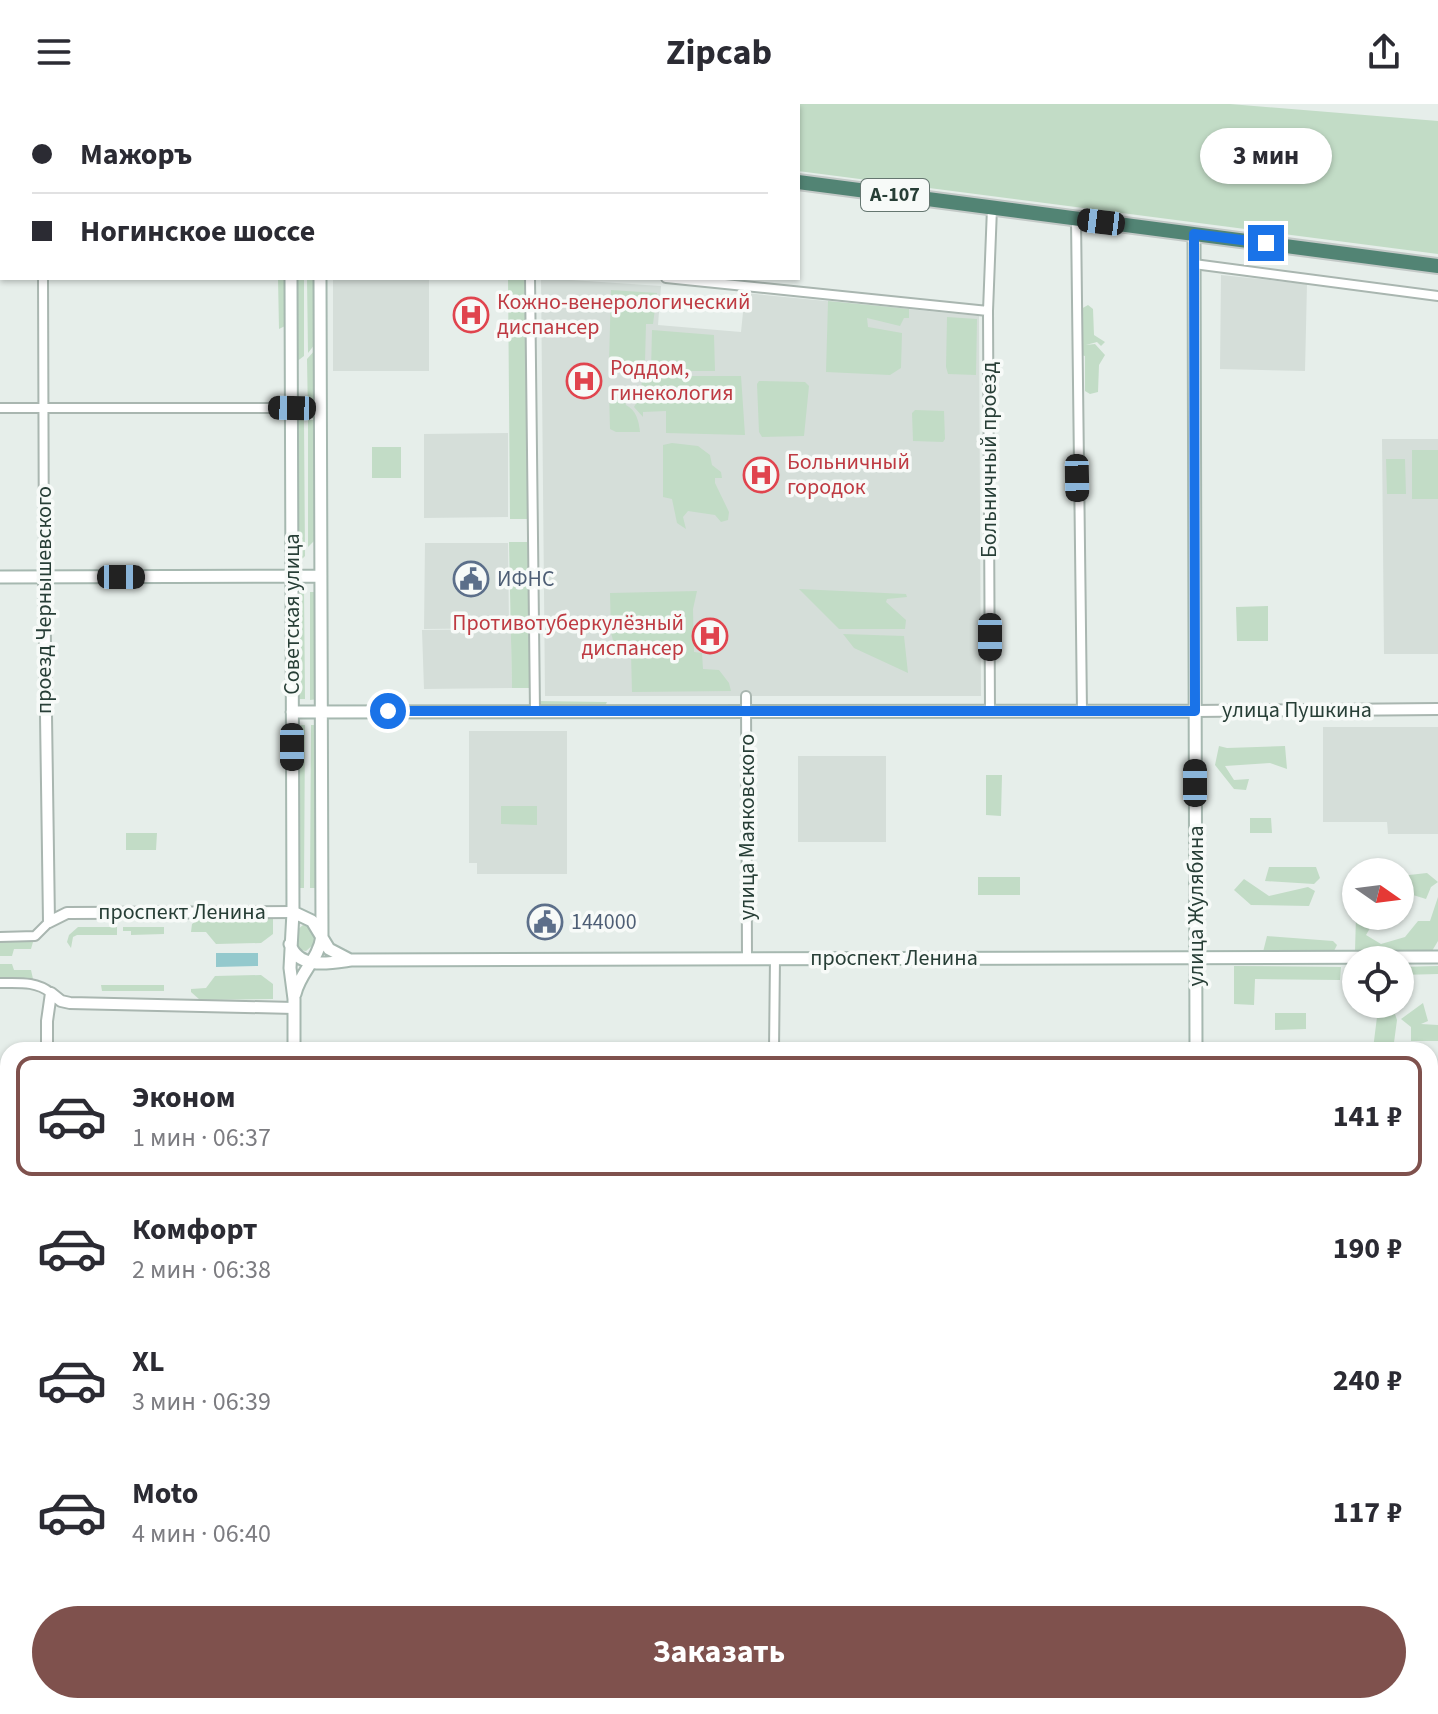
<!DOCTYPE html>
<html lang="ru">
<meta charset="utf-8">
<style>
:root{--surface:#fff;--page:#f2f2f3;--text:#2b2b33;--muted:#7c7c81;--line:#e1e1e2;--accent:#7f514d}
body{margin:0;font-family:"Source Sans 3",sans-serif;background:var(--page);color:var(--text);height:100vh;display:flex;flex-direction:column;font-size:30px;white-space:nowrap}
*{box-sizing:border-box;margin:0}
p{font-size:26px;color:var(--muted)}
.icon{flex:none;width:44px;height:44px;fill:none;stroke:currentColor;stroke-width:2;stroke-linecap:round;stroke-linejoin:round}
.map{position:relative;flex:1;overflow:hidden}
.side{position:absolute;left:0px;top:938px;width:1438px;height:672px;display:flex;flex-direction:column;background:var(--surface);border-radius:24px 24px 0 0;box-shadow:0 2px 6px #0004}
.side>*{flex:none}
.banner{position:absolute;left:0px;top:0px;width:800px;height:176px;box-shadow:0 2px 6px #0004;display:grid;align-content:center;height:176px;padding:0 32px;background:var(--surface)}
.needle{width:52px;rotate:104deg}
.buttons{position:absolute;left:1342px;top:754px;display:grid;gap:16px}
.buttons a{display:grid;place-items:center;width:72px;height:72px;border-radius:50%;background:var(--surface);box-shadow:0 2px 6px #0004;font-size:40px}
.end{position:absolute;width:36px;height:36px;margin:-18px;border:10px solid #1a73e8;background:#fff;box-shadow:0 0 0 4px #fff}
.from{border-radius:50%}
.bubble{position:absolute;height:56px;border-radius:28px;background:var(--surface);box-shadow:0 2px 6px #0004;font-size:26px;font-weight:700;line-height:56px;text-align:center}
.car{position:absolute;width:24px;height:48px;margin:-24px -12px;border-radius:10px;box-shadow:0 0 6px 2px #0007;background:linear-gradient(#222 24%,#8ab4d8 0 40%,#222 0 76%,#8ab4d8 0 86%,#222 0)}
.banner b{display:flex;align-items:center;gap:28px;height:76px;font-size:30px}
.banner b+b{border-top:2px solid var(--line)}
.banner i{width:20px;height:20px;background:var(--text)}
ul{padding:14px 0 0;list-style:none}
li{display:flex;align-items:center;gap:24px;height:120px;margin:0 16px 12px;padding:0 16px;border:4px solid transparent;border-radius:16px}
li div{flex:1}
li b{display:block;font-size:30px}
li em{font-style:normal;font-weight:700}
li.on{border-color:var(--accent)}
li>.icon{width:72px;height:72px;stroke-width:1.5}
.primary-button{display:flex;gap:16px;margin-top:auto;padding:16px 32px}
.primary-button a{flex:1;height:92px;border-radius:48px;background:var(--accent);color:#fff;font-size:32px;font-weight:700;line-height:92px;text-align:center}
header{display:flex;justify-content:space-between;align-items:center;height:104px;padding:0 32px;background:var(--surface);font-size:36px;font-weight:700}
.map>svg:first-child{display:block}
</style>
<header><svg class="icon" aria-label="menu" viewBox="0 0 24 24"><path d="M4 6h16M4 12h16M4 18h16"/></svg>Zipcab<svg class="icon" aria-label="share" viewBox="0 0 24 24"><path d="M12 15V3M7 8l5-5 5 5M5 13v7h14v-7"/></svg></header>
<div class="map">
<svg width="1438" height="1610" viewBox="0 0 1438 1610">
<rect width="100%" height="100%" fill="#e6eeea"/>
<path fill="#d5ded9" d="M1221,171L1307,180L1305,267L1220,265Z
M333,174H429V267H333Z
M541,174L661,182L658,221L741,228L745,189L979,212L981,592H545Z
M508,329V413L424,414V330Z
M1382,335H1438V550H1384Z
M425,439H508L509,524L424,525Z
M511,525L512,584L424,585L422,526Z
M1323,623H1438V730H1388L1387,718H1323Z
M469,627H567V770H477V759H469Z
M798,652H886V738H798Z
M1430,984H1438V1173H1430Z
M0,987H8V1118H0Z
M0,1217H8V1329H0Z
M1430,1411H1438V1610H1326V1602H1430Z
M0,1421H8V1602H279V1610H0Z
M325,1602H1219V1610H325Z"/>
<path fill="#c2dcc6" d="M336,0H497L336,2Z
M770,0H1230L1438,17V150L798,67V2H770Z
M278,174H285V222L279,225Z
M296,174H304V252L296,258Z
M307,174H314L315,240L308,249Z
M508,174H527L529,415H510Z
M611,186L657,189L653,220H646L645,258H609Z
M828,197L909,205V214H904L900,222L867,214L868,223L902,229L901,264L890,271L826,268Z
M1088,201L1093,205L1094,231L1105,238L1101,242L1097,238L1086,241L1095,240L1105,251L1099,261L1098,288L1090,290L1085,287V252L1081,251V205Z
M947,213L977,215L976,271L948,270L946,263Z
M652,226L714,231L715,267H651Z
M315,246V312H308L307,255Z
M642,272H741L745,331L666,329V307L643,308V313L634,303L641,291Z
M759,277L805,278L809,282L804,332L762,333L759,328L757,280Z
M609,287H621L626,301C636,306 639,317 640,328H616L610,325Z
M915,306L944,307L945,335L943,338L913,337L912,309Z
M296,316H304L305,452L300,457H296Z
M308,316H315L316,435L308,443Z
M672,339L698,342L710,351L712,361L721,368L722,374H715V379L729,408L728,416L721,418L715,411L688,407L683,413L686,425L677,419L672,395L663,393V341Z
M372,343H401V374H372Z
M1412,346H1438V395H1412Z
M1386,355H1405L1406,390H1387Z
M509,438H529L532,584H512Z
M799,485L906,490L907,493L887,495L886,498L906,516L905,525H839Z
M296,487H304L305,595H297Z
M697,487L693,505L694,548L702,549L703,565L719,566L729,579L731,587L632,588L631,550L617,551L611,529L610,489Z
M310,488H317L318,595L310,596Z
M1268,502V537H1237L1236,503Z
M843,530L904,532L908,569L854,544Z
M537,597L607,598L605,602L538,601Z
M297,621H305L304,784H297Z
M311,621H318L317,784H310Z
M1219,642L1227,644L1285,642L1287,665L1270,659L1225,662L1234,676L1249,675L1246,686L1234,685L1215,661Z
M986,671H1002L1001,712L986,711Z
M501,702H537V721L501,720Z
M1250,714H1271L1272,729H1250Z
M126,729H157L156,746H126Z
M1269,763H1316L1320,774L1314,780L1265,777Z
M1427,769L1438,778L1431,783L1426,795L1400,787V772Z
M978,773H1020V791H978Z
M1244,775L1269,792L1308,783L1315,787L1309,802L1251,801L1234,786Z
M1438,793V837L1432,847H1355L1356,812H1361L1373,819L1366,831L1381,840L1405,833L1418,817H1430Z
M199,815L270,814L273,815V830L261,839L216,840L206,828H191L192,820Z
M303,821L310,822L314,827V840L306,847L300,846L296,839L297,826Z
M78,823H117V831H77L73,833L71,844L67,838L69,831Z
M123,823H164V830L131,831V827H123Z
M1267,832L1333,837L1337,841L1333,849L1263,848Z
M0,838H33L31,845H14L12,852H0Z
M0,860H12L14,866H31L33,875H0Z
M1234,862L1341,863L1340,876L1255,875L1254,901L1234,900Z
M1438,862V870L1400,871V863Z
M261,871L273,880V895L200,896L191,888V885L206,884L215,872Z
M101,881H164V887H102Z
M1423,899L1428,917L1421,920L1438,921V937H1411V923L1401,915Z
M1275,909H1306V925L1275,926Z
M1395,910L1397,916L1393,946L1373,945L1377,913Z"/>
<path fill="#94c9cd" d="M216,849H258V862L216,863Z"/>
<g fill="none" stroke-linecap="round" stroke-linejoin="round">
<g stroke="#a9b6b0" stroke-width="12">
<path id="minor" d="M0,78H2
M1076,115L1082,607
M0,149H2
M1194,160L1438,192
M43,174L44,473
M530,174L535,607
M666,174L988,207
M0,304H292
M746,592L747,855
M990,607L988,207L992,104
M0,833L35,832L49,818
M0,879C19,879 36,877 51,889
M774,946L775,854"/>
</g>
<g stroke="#a9b6b0" stroke-width="14">
<path id="tertiary" d="M44,473L49,818L67,809L293,808
M1195,607L1438,605
M51,889L61,897L70,899L294,904
M47,946V917L51,889
M1430,1193H1438
M0,1198H8"/>
</g>
<g stroke="#a6b8b0" stroke-width="15">
<path id="secondary" d="M1194,130L1196,946
M291,174L293,808L290,864L294,895V946
M0,473L321,472
M292,608L1195,607
M293,808L312,817L329,845L350,856
M290,840C298,866 330,859 351,856L1438,853
M295,890C300,868 319,855 322,832L320,174
M1430,1400H1438
M0,1405H8
M297,1602V1610
M1230,1602V1610"/>
</g>
<g stroke="#c3c9c7" stroke-width="18">
<path id="trunk" d="M201,0L216,2
M798,78L1438,162"/>
</g>
<use href="#minor" stroke="#fff" stroke-width="8"/>
<use href="#tertiary" stroke="#fff" stroke-width="10"/>
<use href="#secondary" stroke="#fff" stroke-width="11"/>
<use href="#trunk" stroke="#528474" stroke-width="14"/>
</g>
<g fill="none" stroke-linecap="round" stroke-linejoin="round">
<path stroke="#1a73e8" stroke-width="10" d="M388,607H1195L1194,130L1266,139"/>
</g>
<defs>
<g id="hospital-ring" transform="scale(1.8)"><circle r="9.5" fill="#f7faf8" stroke="#e0444e" stroke-width="1.5"/><path d="M-5-5h3v3.5h4V-5h3V5h-3V1.5h-4V5h-3Z" fill="#e0444e"/></g>
<g id="civic-ring" transform="scale(1.8)"><circle r="9.5" fill="#f7faf8" stroke="#5c6f8a" stroke-width="1.5"/><path d="M-.6-6.5H3V-4.5H.6V-3L4-1V1h2V6H-6V1h2V-1L-.6-3ZM-1.2 2.5V6h2.4V2.5Z" fill="#5c6f8a"/></g>
</defs>
<g fill-rule="evenodd">
<use href="#hospital-ring" x="471" y="211"/>
<use href="#hospital-ring" x="584" y="277"/>
<use href="#hospital-ring" x="761" y="371"/>
<use href="#civic-ring" x="471" y="475"/>
<use href="#hospital-ring" x="710" y="532"/>
<use href="#civic-ring" x="545" y="818"/>
</g>
<g text-anchor="middle" dominant-baseline="central" stroke-width="7" stroke-linejoin="round" paint-order="stroke">
<rect fill="#f7faf8" stroke="#657670" stroke-width="2" x="861" y="75" width="68" height="32" rx="6"/>
<g font-size="20" font-weight="bold" fill="#273e36">
<text x="895" y="91">А-107</text>
</g>
<g font-size="22" fill="#be3a42" stroke="#f7faf8" text-anchor="start">
<text x="497" y="198">Кожно-венерологический<tspan x="497" dy="25">диспансер</tspan></text>
<text x="610" y="264">Роддом,<tspan x="610" dy="25">гинекология</tspan></text>
<text x="787" y="358">Больничный<tspan x="787" dy="25">городок</tspan></text>
<text x="684" y="519" text-anchor="end">Противотуберкулёзный<tspan x="684" dy="25">диспансер</tspan></text>
</g>
<g font-size="22" fill="#273e36" stroke="#f7faf8">
<text transform="translate(989 356) rotate(-90)">Больничный проезд</text>
<text transform="translate(44 496) rotate(-90)">проезд Чернышевского</text>
<text transform="translate(292 510) rotate(-90)">Советская улица</text>
<text x="1297" y="606">улица Пушкина</text>
<text transform="translate(747 723) rotate(-90)">улица Маяковского</text>
<text transform="translate(1196 802) rotate(-90)">улица Жулябина</text>
<text x="182" y="808">проспект Ленина</text>
<text x="894" y="854">проспект Ленина</text>
</g>
<g font-size="22" fill="#4e5e75" stroke="#f7faf8" text-anchor="start">
<text x="497" y="475">ИФНС</text>
<text x="571" y="818">144000</text>
</g>
</g>
</svg>
<div class="buttons">
<a><svg class="needle" viewBox="-14 -14 28 28"><path d="M0-13l5 13h-10z" fill="#e53935"/><path d="M0 13l5-13h-10z" fill="#7c7c81"/></svg></a>
<a><svg class="icon" aria-label="locate" viewBox="0 0 24 24"><circle cx="12" cy="12" r="6"/><path d="M12 2v4M12 18v4M2 12h4M18 12h4"/></svg></a>
</div>
<i class="end from" style="left:388px;top:607px"></i>
<i class="end" style="left:1266px;top:139px"></i>
<div class="bubble" style="left:1200px;top:24px;width:132px">3 мин</div>
<i class="car" style="left:1101px;top:118px;rotate:277deg"></i>
<i class="car" style="left:292px;top:304px;rotate:271deg"></i>
<i class="car" style="left:1077px;top:374px;rotate:179deg"></i>
<i class="car" style="left:121px;top:473px;rotate:90deg"></i>
<i class="car" style="left:990px;top:533px;rotate:180deg"></i>
<i class="car" style="left:292px;top:643px;rotate:180deg"></i>
<i class="car" style="left:1195px;top:679px;rotate:0deg"></i>
<div class="banner">
<b><i class="from"></i>Мажоръ</b>
<b><i></i>Ногинское шоссе</b>
</div>
<section class="side">
<ul>
<li class="on"><svg class="icon" aria-label="car" viewBox="0 0 24 24"><path d="M5 17H2v-5l4-1 3-4h7l3 4 3 1v5h-3M9 17h6M6 11h13"/><circle cx="7" cy="17" r="2"/><circle cx="17" cy="17" r="2"/></svg><div><b>Эконом</b><p>1 мин · 06:37</p></div><em>141 ₽</em></li>
<li><svg class="icon" aria-label="car" viewBox="0 0 24 24"><path d="M5 17H2v-5l4-1 3-4h7l3 4 3 1v5h-3M9 17h6M6 11h13"/><circle cx="7" cy="17" r="2"/><circle cx="17" cy="17" r="2"/></svg><div><b>Комфорт</b><p>2 мин · 06:38</p></div><em>190 ₽</em></li>
<li><svg class="icon" aria-label="car" viewBox="0 0 24 24"><path d="M5 17H2v-5l4-1 3-4h7l3 4 3 1v5h-3M9 17h6M6 11h13"/><circle cx="7" cy="17" r="2"/><circle cx="17" cy="17" r="2"/></svg><div><b>XL</b><p>3 мин · 06:39</p></div><em>240 ₽</em></li>
<li><svg class="icon" aria-label="car" viewBox="0 0 24 24"><path d="M5 17H2v-5l4-1 3-4h7l3 4 3 1v5h-3M9 17h6M6 11h13"/><circle cx="7" cy="17" r="2"/><circle cx="17" cy="17" r="2"/></svg><div><b>Moto</b><p>4 мин · 06:40</p></div><em>117 ₽</em></li>
</ul>
<div class="primary-button"><a>Заказать</a></div>
</section>
</div>
